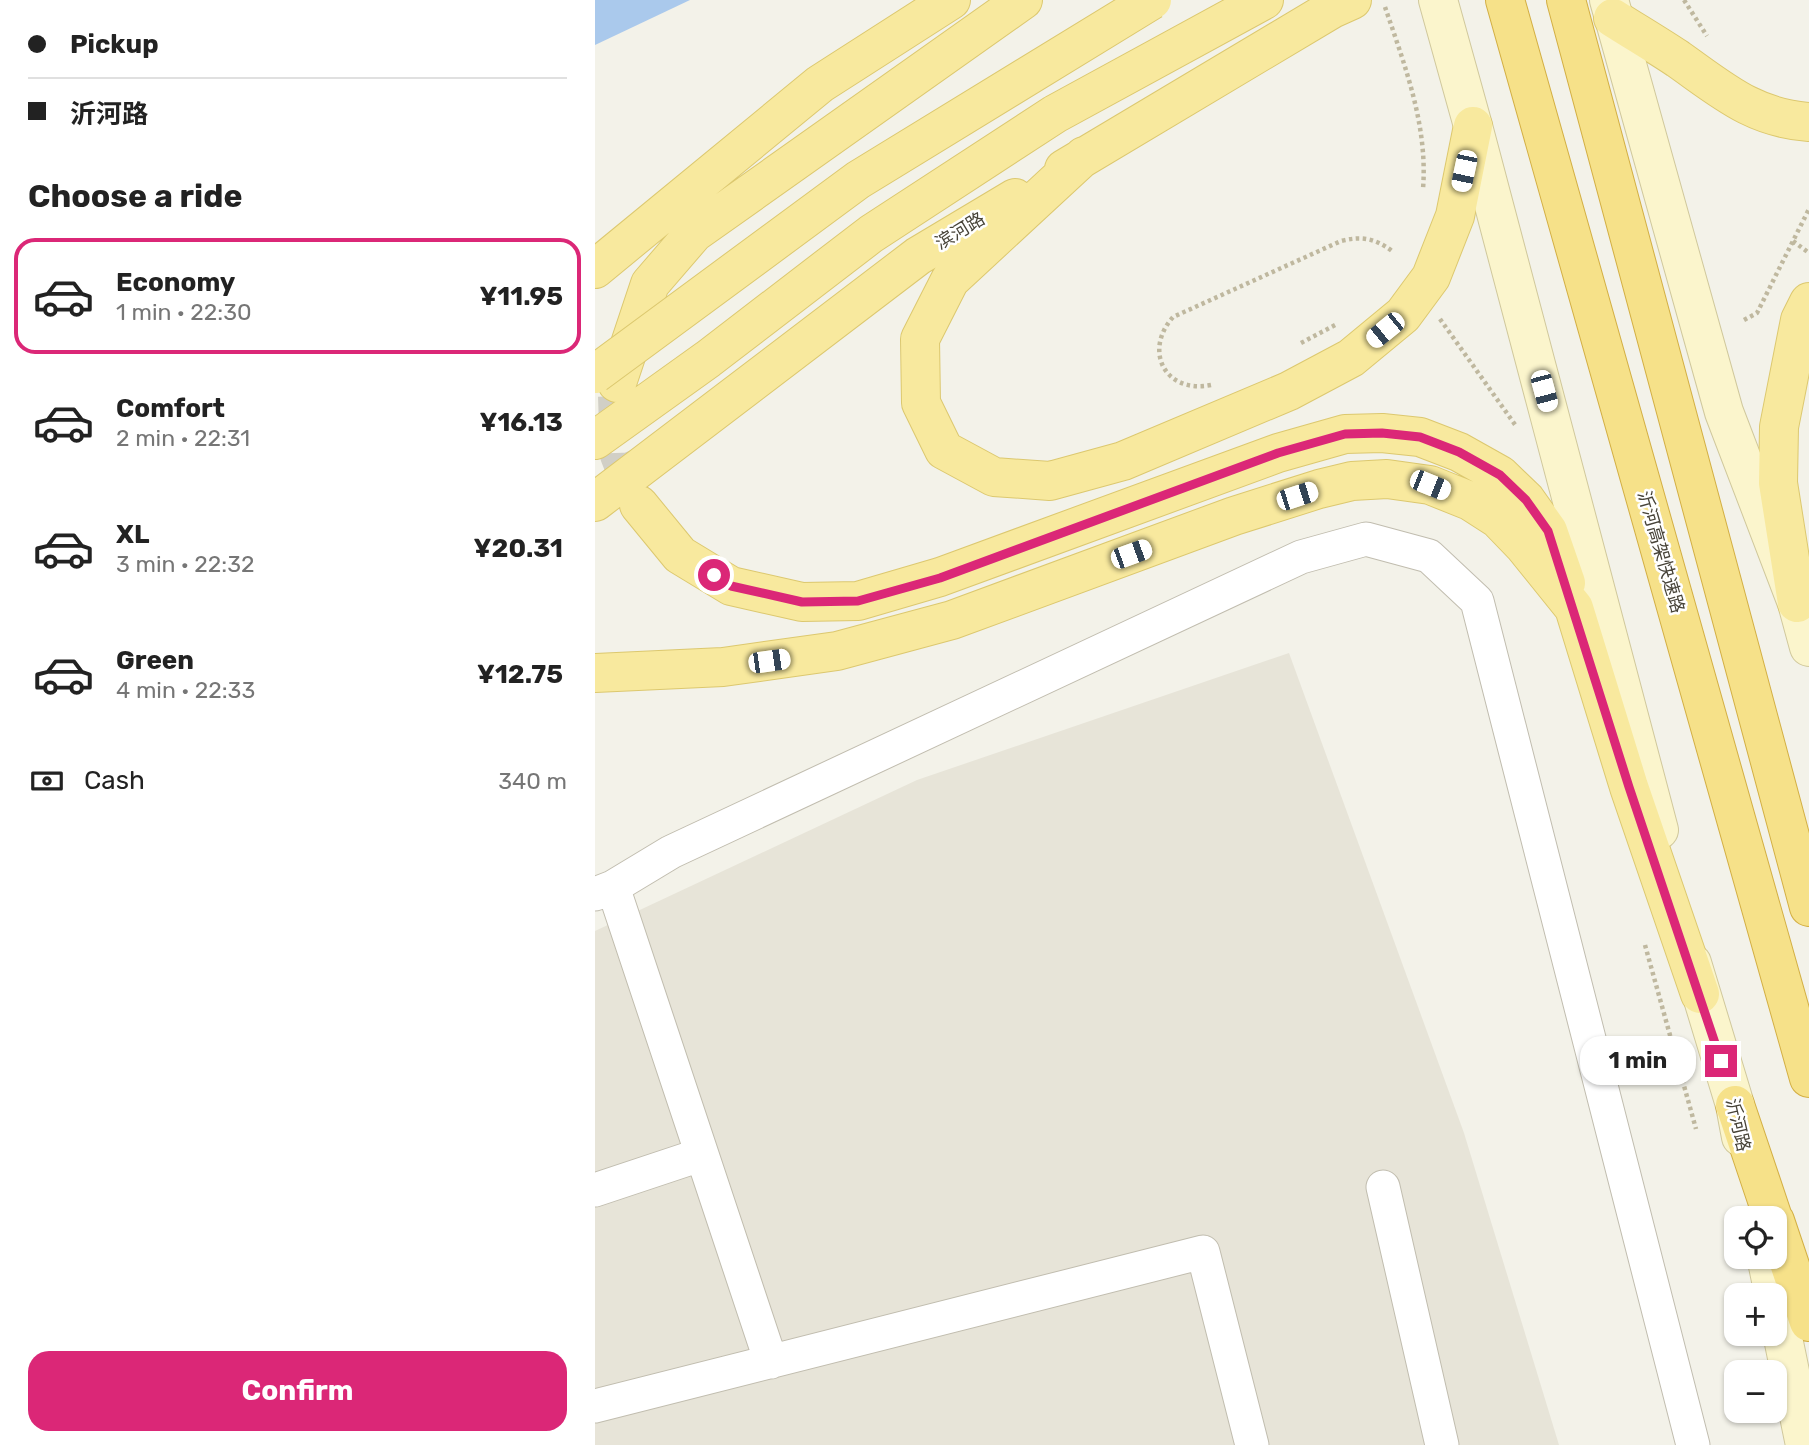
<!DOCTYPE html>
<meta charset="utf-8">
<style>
:root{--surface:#fff;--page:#f6f6f6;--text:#222;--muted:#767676;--line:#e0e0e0;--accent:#db2777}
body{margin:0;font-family:Rubik,"Noto Sans SC",sans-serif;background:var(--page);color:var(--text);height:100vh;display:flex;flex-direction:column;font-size:26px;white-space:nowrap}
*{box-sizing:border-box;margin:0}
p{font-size:23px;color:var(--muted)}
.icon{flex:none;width:38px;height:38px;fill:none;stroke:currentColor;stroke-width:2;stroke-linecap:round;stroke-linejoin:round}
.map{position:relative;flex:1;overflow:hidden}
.side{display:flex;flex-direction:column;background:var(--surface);width:595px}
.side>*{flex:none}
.hud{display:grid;align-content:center;height:154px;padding:0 28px;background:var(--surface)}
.fabs{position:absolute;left:1129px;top:1206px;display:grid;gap:14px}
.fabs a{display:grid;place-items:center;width:63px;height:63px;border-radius:14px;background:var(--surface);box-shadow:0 2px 5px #0004;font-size:35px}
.end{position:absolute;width:32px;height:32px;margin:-16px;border:9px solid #db2777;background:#fff;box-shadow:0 0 0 4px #fff}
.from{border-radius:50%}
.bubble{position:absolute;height:49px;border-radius:21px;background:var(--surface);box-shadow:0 2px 5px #0004;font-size:23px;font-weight:700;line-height:49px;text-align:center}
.car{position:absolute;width:21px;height:42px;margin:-21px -10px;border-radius:9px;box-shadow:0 0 5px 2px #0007;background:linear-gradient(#fff 24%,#345 0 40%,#fff 0 76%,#345 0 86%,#fff 0)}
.hud b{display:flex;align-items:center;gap:24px;height:66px;font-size:26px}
.hud b+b{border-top:2px solid var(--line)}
.hud i{width:18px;height:18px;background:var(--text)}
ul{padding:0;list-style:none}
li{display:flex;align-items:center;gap:21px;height:116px;margin:0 14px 10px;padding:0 14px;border:4px solid transparent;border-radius:21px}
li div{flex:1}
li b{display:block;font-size:26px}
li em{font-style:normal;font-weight:700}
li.on{border-color:var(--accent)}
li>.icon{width:63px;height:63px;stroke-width:1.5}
h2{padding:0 28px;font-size:32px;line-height:84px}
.pay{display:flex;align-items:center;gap:18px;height:77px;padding:0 28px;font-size:26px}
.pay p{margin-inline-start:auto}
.primary-button{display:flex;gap:14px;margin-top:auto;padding:14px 28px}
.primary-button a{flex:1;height:80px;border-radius:21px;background:var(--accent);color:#fff;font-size:28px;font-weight:700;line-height:80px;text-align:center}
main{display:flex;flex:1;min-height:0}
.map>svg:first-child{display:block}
</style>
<main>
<section class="side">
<div class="hud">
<b><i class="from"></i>Pickup</b>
<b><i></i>沂河路</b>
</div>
<h2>Choose a ride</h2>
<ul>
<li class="on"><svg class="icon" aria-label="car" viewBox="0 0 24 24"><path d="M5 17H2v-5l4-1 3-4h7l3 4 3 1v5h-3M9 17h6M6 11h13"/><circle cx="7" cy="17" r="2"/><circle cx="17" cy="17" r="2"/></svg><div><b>Economy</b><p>1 min · 22:30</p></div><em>¥11.95</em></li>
<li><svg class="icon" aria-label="car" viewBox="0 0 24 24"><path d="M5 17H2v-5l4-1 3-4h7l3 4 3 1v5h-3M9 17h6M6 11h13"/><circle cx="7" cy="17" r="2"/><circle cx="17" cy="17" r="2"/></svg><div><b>Comfort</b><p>2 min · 22:31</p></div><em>¥16.13</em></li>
<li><svg class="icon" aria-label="car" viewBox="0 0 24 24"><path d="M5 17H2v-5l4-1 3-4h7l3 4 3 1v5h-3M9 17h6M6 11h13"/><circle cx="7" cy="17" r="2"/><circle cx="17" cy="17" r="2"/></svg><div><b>XL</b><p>3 min · 22:32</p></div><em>¥20.31</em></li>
<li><svg class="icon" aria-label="car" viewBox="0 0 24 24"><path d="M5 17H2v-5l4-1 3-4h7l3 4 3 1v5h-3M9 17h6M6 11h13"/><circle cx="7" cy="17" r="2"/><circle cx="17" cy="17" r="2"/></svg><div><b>Green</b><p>4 min · 22:33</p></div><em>¥12.75</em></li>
</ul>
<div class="pay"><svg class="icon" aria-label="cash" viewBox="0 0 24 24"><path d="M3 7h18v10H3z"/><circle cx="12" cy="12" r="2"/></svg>Cash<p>340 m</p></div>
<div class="primary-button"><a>Confirm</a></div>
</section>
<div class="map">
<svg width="1214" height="1445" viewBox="0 0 1214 1445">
<rect width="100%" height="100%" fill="#f3f2e9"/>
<path fill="#e7e4d8" d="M694,653L869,1133L964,1445H0V931L322,780Z"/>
<path fill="#aac9ec" d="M0,0H95L0,45Z"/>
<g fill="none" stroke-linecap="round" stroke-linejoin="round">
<path stroke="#d1cfc6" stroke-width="38" stroke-dasharray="38 19" stroke-linecap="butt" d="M22,396L24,455L44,505"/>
<g stroke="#c1bdaf" stroke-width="35">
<path id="minor" d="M18,887L176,1362
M0,894L18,887L76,852L706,557L771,539L834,556L882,601L1098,1445
M788,1187L847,1445
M0,1190L105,1155
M0,1406L608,1252L657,1445"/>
</g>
<g stroke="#d0c89c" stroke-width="40">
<path id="secondary" d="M843,0L878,126L1064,830
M1014,0L1129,412L1202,603L1214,647
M1097,963L1140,1105L1146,1137
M1171,1256L1179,1295
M1180,1299L1210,1445"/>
</g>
<g stroke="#dcc86f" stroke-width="40">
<path id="primary" d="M1018,18C1040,32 1062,45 1083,59C1127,90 1158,118 1214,122
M489,156L355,280L325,339L326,403L349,450L399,477L455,481L528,461L694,391L756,358L808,315L836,277L860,216L878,126
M469,169L737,9L757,0
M0,269L225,84L356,0
M22,383L55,284L99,233L428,0
M0,440L113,359L276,234L460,114L669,0
M0,502L323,256L420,198
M44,505L85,555L136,586L207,602L263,601L345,577L683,453L750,434L787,433L825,437L864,452L905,475L931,500L953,531L971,583
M1202,603L1183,483L1184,427L1205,320L1214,302
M0,673L128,667L242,651L357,620L639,516L724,489L757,481L792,479L835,485L875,501L903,519L929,546L979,608L1034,787L1105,994"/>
</g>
<g stroke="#d3af44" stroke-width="40">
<path id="trunk" d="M910,0L1214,1078
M971,0L1214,907
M1140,1105L1178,1218
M1180,1221L1214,1322"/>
</g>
<path stroke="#bfb89f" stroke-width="4.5" stroke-dasharray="3.5 3.5" stroke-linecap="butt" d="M1089,0L1112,36
M790,7C810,66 833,126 828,189
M1198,241L1214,253
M845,319L921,426
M1149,320L1162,313L1214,209
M706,343L742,324
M616,385C570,394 548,351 578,317L746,241C766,236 780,238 797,251
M1050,945L1101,1129"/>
<use href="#minor" stroke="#fff" stroke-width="33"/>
<use href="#secondary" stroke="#fbf5cc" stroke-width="38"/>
<use href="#primary" stroke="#f8e99e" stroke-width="38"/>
<use href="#trunk" stroke="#f6e189" stroke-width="38"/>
<g stroke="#dcc86f" stroke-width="40" stroke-linecap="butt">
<path id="primary-bridge" d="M0,374L263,180L557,0"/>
</g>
<use href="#primary-bridge" stroke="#f8e99e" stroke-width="38"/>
</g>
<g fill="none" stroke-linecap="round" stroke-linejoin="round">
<path stroke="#db2777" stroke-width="9" d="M119,575L136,586L207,602L263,601L345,578L683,453L750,434L787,433L825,437L864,452L905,475L931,500L953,531L1034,787L1126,1061"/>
</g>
<g text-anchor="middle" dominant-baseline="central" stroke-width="5" stroke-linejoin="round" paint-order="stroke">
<g font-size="18" fill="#474338" stroke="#fff">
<text transform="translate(365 231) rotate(-31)">滨河路</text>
<text transform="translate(1066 552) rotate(74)">沂河高架快速路</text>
<text transform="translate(1143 1125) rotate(77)">沂河路</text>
</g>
</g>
</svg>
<div class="fabs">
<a><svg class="icon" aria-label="locate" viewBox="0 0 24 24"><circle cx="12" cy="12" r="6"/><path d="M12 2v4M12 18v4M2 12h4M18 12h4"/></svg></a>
<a>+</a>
<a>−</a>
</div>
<i class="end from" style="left:119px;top:575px"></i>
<i class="end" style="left:1126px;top:1061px"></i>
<div class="bubble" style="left:985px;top:1036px;width:116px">1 min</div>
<i class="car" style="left:869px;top:171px;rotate:192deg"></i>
<i class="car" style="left:790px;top:330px;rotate:231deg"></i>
<i class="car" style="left:949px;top:391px;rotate:165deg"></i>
<i class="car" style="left:835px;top:485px;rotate:112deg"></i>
<i class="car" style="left:702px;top:496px;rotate:72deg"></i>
<i class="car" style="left:536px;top:554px;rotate:70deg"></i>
<i class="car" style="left:174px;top:661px;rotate:82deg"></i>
</div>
</main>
